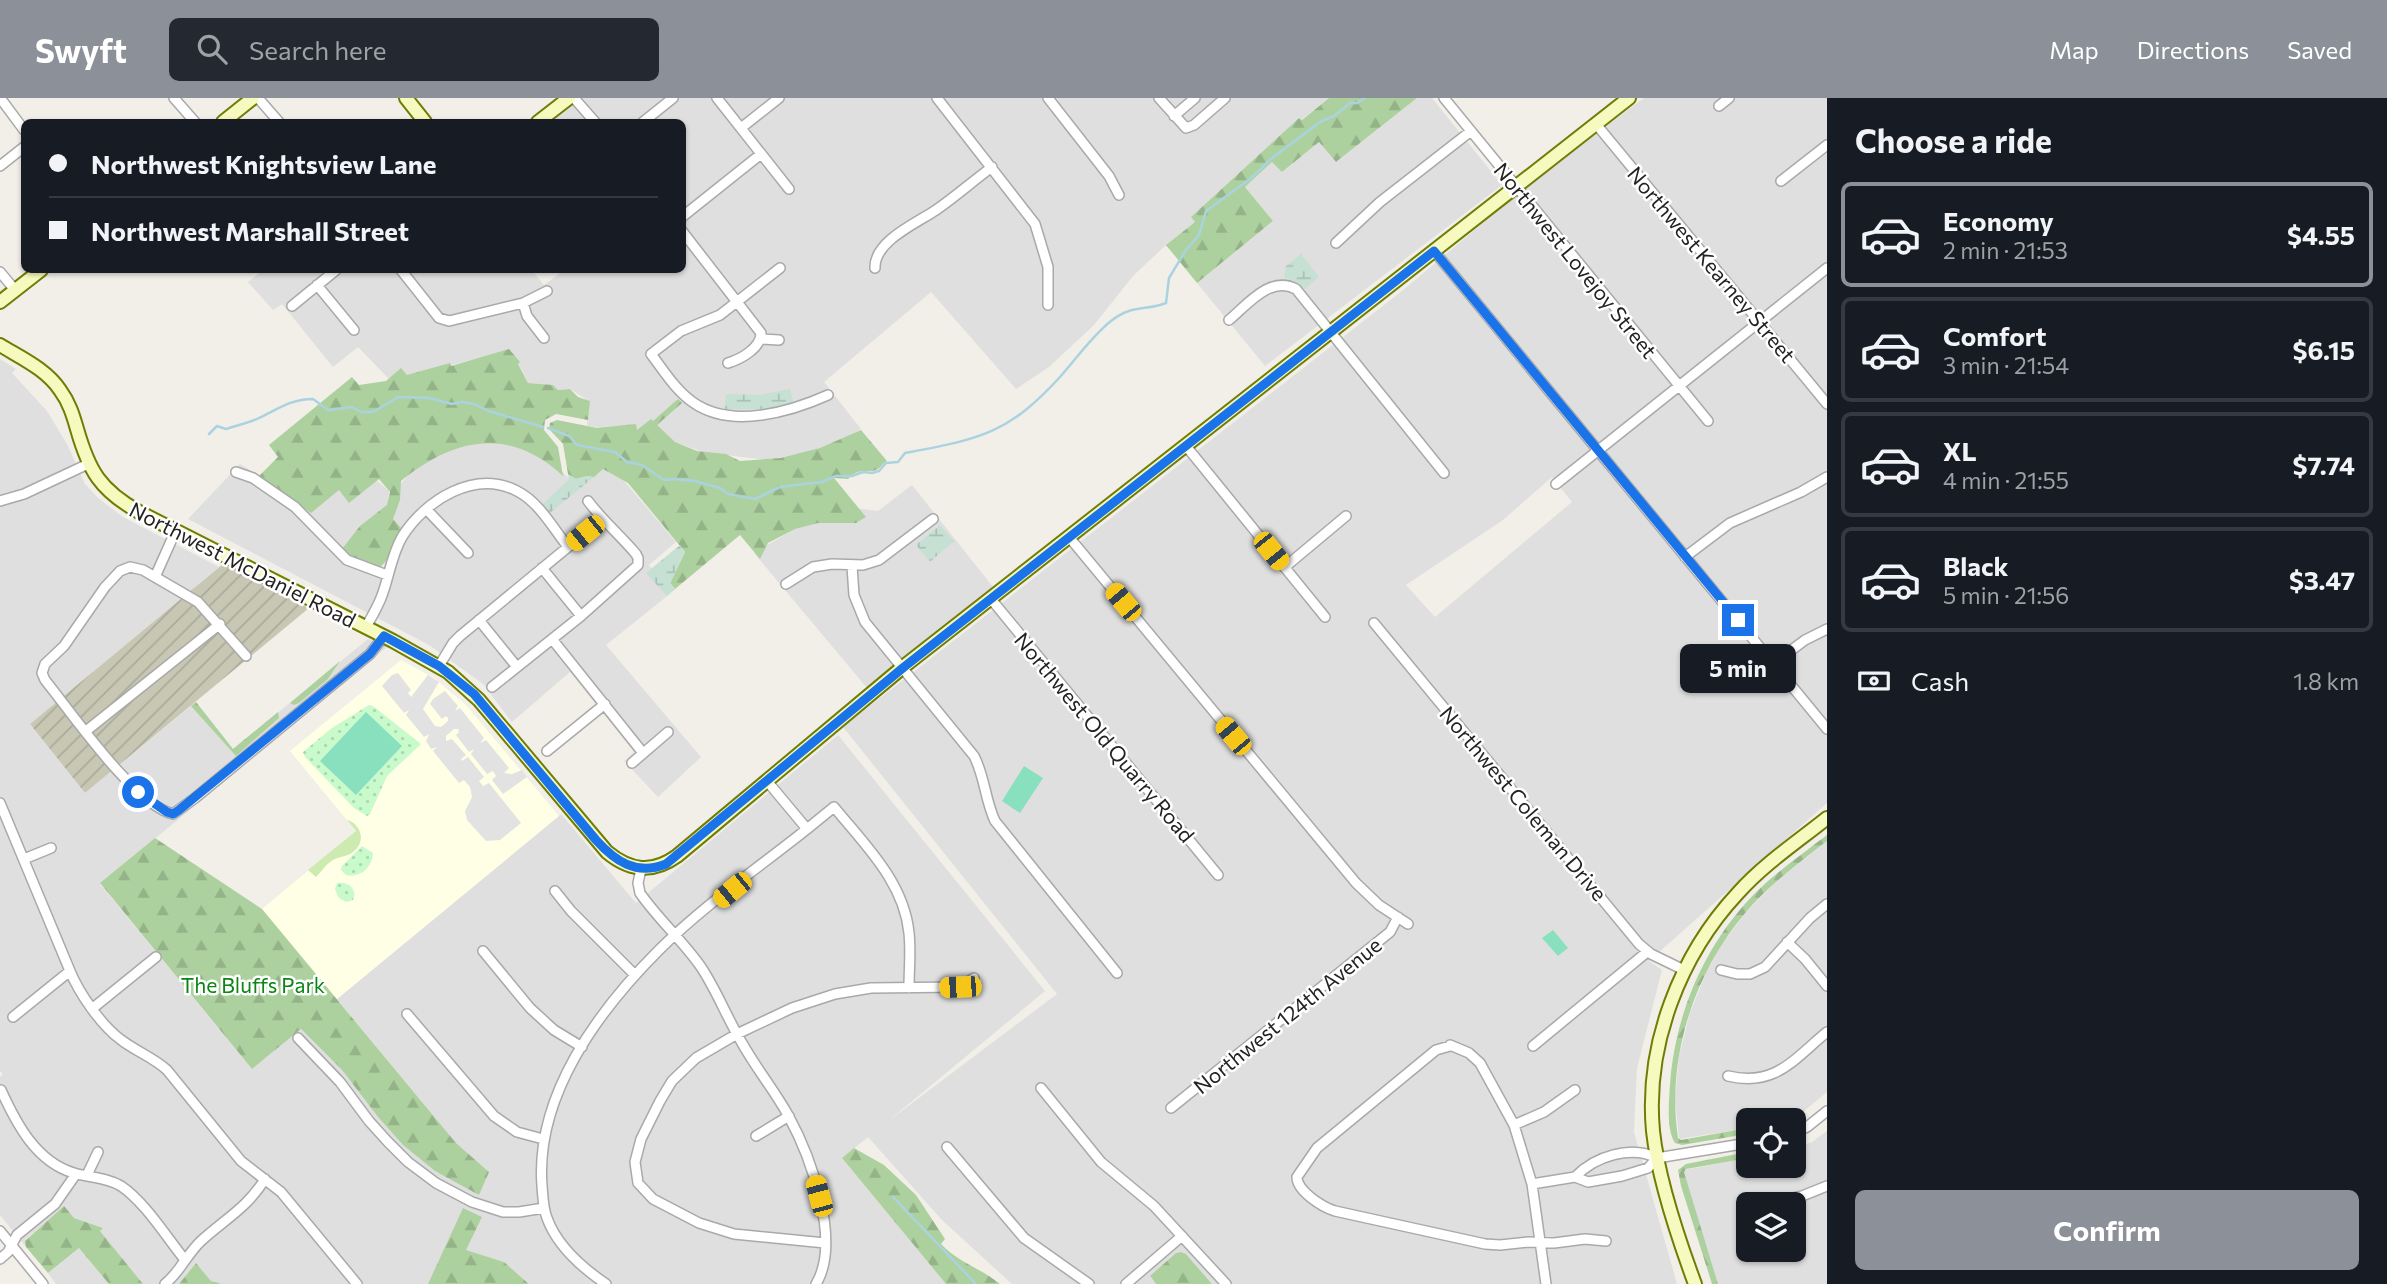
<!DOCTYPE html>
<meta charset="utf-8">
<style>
:root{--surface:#171b24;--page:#242831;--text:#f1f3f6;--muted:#9ea1a6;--line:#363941;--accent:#8c9099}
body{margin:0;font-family:Commissioner,sans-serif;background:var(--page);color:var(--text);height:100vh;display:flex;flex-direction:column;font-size:26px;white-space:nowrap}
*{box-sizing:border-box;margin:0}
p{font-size:23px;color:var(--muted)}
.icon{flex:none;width:38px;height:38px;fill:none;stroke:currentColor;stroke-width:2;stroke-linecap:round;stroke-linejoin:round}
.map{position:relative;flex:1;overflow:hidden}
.panel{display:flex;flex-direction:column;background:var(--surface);width:560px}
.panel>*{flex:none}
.hud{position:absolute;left:21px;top:21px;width:665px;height:154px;border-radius:10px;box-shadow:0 2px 5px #0004;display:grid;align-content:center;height:154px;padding:0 28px;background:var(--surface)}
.buttons{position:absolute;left:1736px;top:1010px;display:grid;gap:14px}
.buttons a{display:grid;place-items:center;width:70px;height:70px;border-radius:10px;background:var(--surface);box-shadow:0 2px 5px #0004;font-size:35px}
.end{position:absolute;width:32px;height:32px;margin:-16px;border:9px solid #1a73e8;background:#fff;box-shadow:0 0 0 4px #fff}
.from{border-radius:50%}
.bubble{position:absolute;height:49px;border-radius:10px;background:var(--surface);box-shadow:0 2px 5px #0004;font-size:23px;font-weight:700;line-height:49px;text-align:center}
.car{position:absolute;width:21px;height:42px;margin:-21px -10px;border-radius:9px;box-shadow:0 0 5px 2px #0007;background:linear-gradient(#f5c518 24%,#345 0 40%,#f5c518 0 76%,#345 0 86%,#f5c518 0)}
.hud b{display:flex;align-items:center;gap:24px;height:66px;font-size:26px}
.hud b+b{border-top:2px solid var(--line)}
.hud i{width:18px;height:18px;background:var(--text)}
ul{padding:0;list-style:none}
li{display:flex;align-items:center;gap:21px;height:105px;margin:0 14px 10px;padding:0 14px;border:4px solid var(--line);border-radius:10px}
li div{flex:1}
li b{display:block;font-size:26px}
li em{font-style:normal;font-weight:700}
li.on{border-color:var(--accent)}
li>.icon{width:63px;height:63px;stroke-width:1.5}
h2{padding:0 28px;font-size:32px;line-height:84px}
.pay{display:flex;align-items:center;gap:18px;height:77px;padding:0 28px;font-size:26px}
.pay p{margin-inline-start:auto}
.button{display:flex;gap:14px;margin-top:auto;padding:14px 28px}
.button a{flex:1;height:80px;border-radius:10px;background:var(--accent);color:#fff;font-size:28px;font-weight:700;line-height:80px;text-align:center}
header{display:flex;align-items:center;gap:42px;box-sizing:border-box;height:98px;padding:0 35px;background:var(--accent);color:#fff}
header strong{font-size:33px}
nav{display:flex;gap:38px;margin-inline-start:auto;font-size:24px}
.search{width:490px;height:63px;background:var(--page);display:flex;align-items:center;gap:18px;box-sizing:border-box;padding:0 24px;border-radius:10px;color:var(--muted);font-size:26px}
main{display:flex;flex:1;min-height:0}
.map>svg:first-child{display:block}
</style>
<header>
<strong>Swyft</strong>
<div class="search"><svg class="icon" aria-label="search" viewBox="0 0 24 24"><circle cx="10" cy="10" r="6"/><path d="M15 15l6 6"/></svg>Search here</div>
<nav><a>Map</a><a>Directions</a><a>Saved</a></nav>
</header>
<main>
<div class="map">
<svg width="1827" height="1186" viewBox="0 0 1827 1186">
<defs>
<pattern id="construction-furrows" width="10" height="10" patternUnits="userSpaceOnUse" patternTransform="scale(1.75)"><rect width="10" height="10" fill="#c7c7b4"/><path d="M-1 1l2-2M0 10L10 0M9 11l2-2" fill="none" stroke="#abab9a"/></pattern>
<pattern id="forest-firs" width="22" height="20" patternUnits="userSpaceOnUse" patternTransform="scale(1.75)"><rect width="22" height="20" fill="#add19e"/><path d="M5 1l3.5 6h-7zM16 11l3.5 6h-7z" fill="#95b388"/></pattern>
<pattern id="wetland-marsh" width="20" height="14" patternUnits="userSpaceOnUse" patternTransform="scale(1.75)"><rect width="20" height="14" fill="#c6e0d4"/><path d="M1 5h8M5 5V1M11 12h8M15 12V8" fill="none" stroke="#aac0b6"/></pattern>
<pattern id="park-dots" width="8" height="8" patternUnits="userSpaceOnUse" patternTransform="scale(1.75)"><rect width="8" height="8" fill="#c8facc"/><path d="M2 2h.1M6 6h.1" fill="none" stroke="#acd6af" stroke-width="1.8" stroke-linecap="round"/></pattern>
</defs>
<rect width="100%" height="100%" fill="#f2efe9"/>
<path fill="#e0dfdf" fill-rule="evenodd" d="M582,0H1329L1301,22L1299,20L1192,118L1195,124L1166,147L1133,178L1094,227L1049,269L1016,291L931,194L824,284L861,331L829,350L766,362L703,354L661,339L587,328L589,303L570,291L558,292L552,287L528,285L522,272L508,253L390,282L358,249L333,269L282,206L273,212L248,184L263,172H532L544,187L564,172H682V24H551Z
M1417,0H1432L1502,87L1265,268L1197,185L1273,123L1245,89L1273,63L1282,74L1319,44L1336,64Z
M1644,0H1827V705L1649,863L1662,872L1637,970L1634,1034L1677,1186H1212L1186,1156L1150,1179L1156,1186H1012L942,1122L868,1039L842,1060L946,1186H529L504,1164L466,1152L428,1186H222L211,1183L196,1165L179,1186H143L100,1133L103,1130L74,1120L64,1109L26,1141V1149L0,1117V979L3,976L0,973V261L16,271L12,275L47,313L68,348L85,386L98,400L123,419L219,469L30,626L85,695L196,604L233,651L368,541L387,549L100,786L252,971L301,931L342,972L378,1019L402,1046L489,1074L456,1045L337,901L561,716L636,805L838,637L1045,893L887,1024L1057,896L843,629L1402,193L1528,87ZM1552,379L1572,404L1435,519L1406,487L1503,422Z
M517,343L550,362L572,383L598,367L619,377L676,444L649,467L671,495L606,547L701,659L658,699L624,663L634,654L570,574L512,624L483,586L429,547L188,421L240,366L308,409L338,384L370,377L389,393L388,406L348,451L384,469L399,388L426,356L469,345Z
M912,387L993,489L867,590L754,455L810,422L846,409L878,413Z
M1827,743V994L1804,1013L1787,1022H1748V1030L1679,1041L1675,1000L1679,958L1690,915L1706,875L1721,848L1746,814L1775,785Z
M1827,1033V1186H1718L1688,1092L1684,1072L1748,1060V1068H1794V1051L1812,1044ZM1748,1106H1794V1152H1748Z
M79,1150L109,1186H56L48,1175Z"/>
<path fill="#ffffe5" d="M401,562L434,580L466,607L559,718L337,901L262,811L356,733L290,653Z"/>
<path fill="url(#construction-furrows)" d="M223,466L309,510L85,695L30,626Z"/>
<path fill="#cdebb0" d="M347,722C360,725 367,743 354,753C348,759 340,758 333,762C326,766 322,773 316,779L308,772L356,733Z"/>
<path fill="url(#forest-firs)" d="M1329,0H1417L1336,64L1319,44L1282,74L1272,64L1245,89L1273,123L1197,185L1166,147L1195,124L1191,119L1299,20L1302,22Z
M509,251L520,264L518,266L528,285L553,287L558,292L570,291L578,299L590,303L588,322L556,316L545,322L544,332L558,349L563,378C509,328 454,340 401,383L400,402L393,421L402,431C394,442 391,462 380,469L358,462L342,451L360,428L387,407L390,394L379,381L349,405L339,392L311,415L259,378L278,359L269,347L352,279L359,287L386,283L401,270L407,277L450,265L451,268Z
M678,301L682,305L657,327L675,344L697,353L726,356L740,363L780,360L820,350L861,332L887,363C883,365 881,369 878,371C868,377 861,367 848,381L834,380L866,419L856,425H818L795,431L768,445L760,461L740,437L675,491L670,485L685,454L628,385L603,371L594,379L587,378L576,381L568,376L563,346L549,331L550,325L557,322L597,330L636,326L637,332L651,321L653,323Z
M340,563L328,581L299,605L294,607L290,605Z
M196,604L233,651L278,614L279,620L236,658L191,608Z
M1827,737V743C1799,765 1769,787 1746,814C1694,875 1666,960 1678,1040L1681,1042L1742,1031L1741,1037L1682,1047L1675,1045C1666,1031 1669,1004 1670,987C1675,911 1710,834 1768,783C1787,767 1807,752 1827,737Z
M155,740L262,811L456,1045L489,1074L479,1097L435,1073L402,1046L378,1019L342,972L301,931L252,971L100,785Z
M854,1050L884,1067L916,1097L945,1141L941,1146C959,1165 979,1169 1000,1186H946L842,1060Z
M1742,1055L1743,1061L1686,1071L1684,1074L1718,1186H1712L1681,1088L1678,1072L1686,1066Z
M64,1108L74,1120L103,1130L100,1133L143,1186H109L79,1150L48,1175L26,1149L25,1143Z
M463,1110L482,1119L466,1152L504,1164L529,1186H428Z
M1181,1154L1186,1156L1212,1186H1156L1150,1178L1176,1155Z
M196,1165L211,1183L222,1186H179Z"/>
<path fill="url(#wetland-marsh)" d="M1301,156L1319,179L1305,191L1293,182L1284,180L1286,168Z
M790,291L794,306L768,311H724L726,296L760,297Z
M568,376L576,381L587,378L594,379L550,415L543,406L569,381Z
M940,427L954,443L930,464L916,447Z
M680,447L685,454L670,485L675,491L667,498L646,475Z"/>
<path fill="url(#park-dots)" d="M369,607L373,608L421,646L387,678L370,716L367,718L354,710L305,659L303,654L332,630Z
M362,748L373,755C372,770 360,780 346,777L341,772L342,768Z
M337,785C348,783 358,791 353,802L346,804L338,799L335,791Z"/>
<path fill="#88e0be" d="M366,614L402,648L356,697L320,663Z
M1024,668L1043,680L1020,715L1002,703Z
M1553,832L1568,850L1558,858L1542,840Z"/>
<path fill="#e2e2e2" d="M398,575L411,592L408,595L411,599L428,577L439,584L423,611L435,628L441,629L448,623V620L446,618L442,621L430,606L433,601L445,593L458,608L455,613L460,610L484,640L480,645L486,642L509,670L504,675L512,676L522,672L527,679L503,696L492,682L496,678L493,673L487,676L471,656L474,651L469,654L456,637L459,634L458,631H454L446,638V643L452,641L466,657L461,661L462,663L468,659L484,679L479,683L483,688L489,685L521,725L500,742L486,743L467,722L465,713L472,699L470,689L464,682L459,685L433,653L437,649L431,651L426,643L429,636L424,639L406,617L409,612L404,615L382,588L392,577Z"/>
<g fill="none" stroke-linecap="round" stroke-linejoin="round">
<path stroke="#aad3df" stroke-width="2.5" d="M548,330L569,338L577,347L615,354L627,364L642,367L664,382L674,381L695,383L720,390L728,396L755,401L780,389L822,384L836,378H852L863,374L872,375L879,373L886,365L898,364L905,355C979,341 1007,337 1060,279C1076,261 1092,238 1111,223C1132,206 1146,213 1166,205L1169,180L1186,152L1199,137L1206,113L1250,81L1271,61L1320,24L1334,18L1350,5H1357L1365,0
M209,336L217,328L226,331C237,327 249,325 259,320C278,311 291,301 313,301L328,312L352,309L361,314H373L398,299L429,300L452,306L462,304L474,306L488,313L543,329
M893,1099L976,1186"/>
<g stroke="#a9a9a9" stroke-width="12">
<path id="street" d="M174,0L195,24
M258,0L279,24
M574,0L595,24
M717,0L789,91
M937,0L1035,126L1048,169V207
M1048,0L1109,78L1119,97
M1159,0L1186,30L1194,27L1225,0
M1444,0L1708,323
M1,1L24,32
M1719,8L1729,0
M1174,18L1195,0
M643,24L673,0
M1596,26L1827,306
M741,30L779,0
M0,68L24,49
M1781,83L1827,47
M682,119L761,56
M682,133L761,235C761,250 741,261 728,265
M1336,145L1380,104L1471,33
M1434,153L1827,631
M780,170L720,217L681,233L651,256C664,273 676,293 694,305C732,331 790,314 828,297
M875,170C874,143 917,125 936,112C955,99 973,83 992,69
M401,172L439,220L449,223L523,205L547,193
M0,174L15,192
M317,187L354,232
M523,205L527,218L544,240
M292,208L336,172
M1229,222C1247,207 1270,177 1296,191L1444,375
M761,241L779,242
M1186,348L1325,519
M236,374L253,380L295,409L347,462L387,477
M1556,386L1827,170
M0,403L24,396L88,366
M427,412L468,455
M1069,439L1356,785L1379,807L1408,826
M1685,459L1730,425L1801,394L1827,379
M852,468L854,497L865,524L974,658C985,679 985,702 995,723L1117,875
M1285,469L1346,418
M542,470L581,518
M155,479L176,432
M786,486L813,469L832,466L863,467L879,462L933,421
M991,501L1218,777
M479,522L517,569
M1374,525L1639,846L1651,856L1684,872
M366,529C371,520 377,510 381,500C389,480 391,458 402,439C425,402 475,371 517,393C539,404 553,430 568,449
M552,541L643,655
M246,558L198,504L143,472L130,469L120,473L105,489L64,548L45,566L42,575L45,582C71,614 135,707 173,716L195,700L370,556L384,538
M1774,565L1805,542L1827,531
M439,568L453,545L460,538L602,421
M492,589L581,518L638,467V460L636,456C620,437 602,422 588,403
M86,633L220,526
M547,653L605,606
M632,665L668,634
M767,683L807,731L834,709C865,747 904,784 909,835C911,853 909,872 909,890
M0,705L70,873C79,895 101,927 120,941C135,953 153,959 167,972L241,1063L281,1094L357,1186
M24,761L51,750
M641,771L638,785L640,795C658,821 683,843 701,869C717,893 727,920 742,945C756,970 774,992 788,1017C810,1057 842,1143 816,1186
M555,793L571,813L635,877
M1787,844L1805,861L1827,888
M483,853L530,910L554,932L582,949
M1721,872L1737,876H1750L1765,869L1810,820L1827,806
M93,910L156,859
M407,916L494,1018L517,1034L543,1041
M13,919L70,873
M298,940L340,984L369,1023L388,1044L408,1064L436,1085L472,1104L503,1114H519L544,1110
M1450,947L1469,955L1480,965L1514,1027L1532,1086L1546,1186
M1450,948L1436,952L1317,1050L1297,1079C1297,1093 1322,1109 1335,1113L1485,1146L1500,1147L1528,1144L1554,1145L1585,1141L1606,1143
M1533,948L1647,854
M1728,978C1775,989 1793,962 1827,934
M1041,990L1101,1064L1154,1108L1226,1186
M1,992C16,1025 36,1064 74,1075C90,1080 106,1079 121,1088C145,1104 167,1140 185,1162
M1171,1010L1390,834L1398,819
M1514,1027L1544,1014L1575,992
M1794,1035L1807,1029L1827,1013
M756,1038L789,1018
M947,1049L1024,1140L1089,1186
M87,1077L98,1054
M1575,1079C1595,1058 1631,1047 1657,1060
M1532,1086L1575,1079L1588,1084L1622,1078L1648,1070L1657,1060L1748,1045
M1765,1106L1802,1098L1827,1088
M0,1133L43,1186
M825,1145L734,1136L699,1125L653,1101L638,1085L635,1064L641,1041L660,1003L672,983L696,960L737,936L792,910L835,896L871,890L960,889L974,880
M0,1161L8,1154L17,1137L55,1106L76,1076
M165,1186C180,1174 187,1156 201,1143C225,1121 247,1110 265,1081
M606,1186C581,1169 557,1148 547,1120C543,1110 543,1099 542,1088C535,998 598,913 659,852C703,808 758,770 807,731
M1126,1186L1182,1138"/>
</g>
<g stroke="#707d05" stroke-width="16">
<path id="secondary" d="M406,0L425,24
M223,24L253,0
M538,24L569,0
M0,204L41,172
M0,247C21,260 46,271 60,292C69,304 73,317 77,331C89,373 100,392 139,414L393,543L448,574L479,602L607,754C630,773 652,776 677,758L903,569L1629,0
M1695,1186C1678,1140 1658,1081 1653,1033C1645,947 1680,857 1738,795C1764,766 1797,744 1827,720"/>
</g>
<use href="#street" stroke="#fff" stroke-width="9"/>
<use href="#secondary" stroke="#f7fabf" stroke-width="12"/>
</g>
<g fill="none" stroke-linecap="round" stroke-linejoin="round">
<path stroke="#1a73e8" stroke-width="9" d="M138,694L167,714L173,716L179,712L370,556L384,538L439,568L474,596L596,742C615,763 636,778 666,766L904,569L1434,153L1738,522"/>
</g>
<g text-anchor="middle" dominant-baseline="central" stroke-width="5" stroke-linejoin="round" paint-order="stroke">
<g font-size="21" fill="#222" stroke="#fff">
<text transform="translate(1576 162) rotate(51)">Northwest Lovejoy Street</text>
<text transform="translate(1712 166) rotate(50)">Northwest Kearney Street</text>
<text transform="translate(243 466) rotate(27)">Northwest McDaniel Road</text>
<text transform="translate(1105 639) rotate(50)">Northwest Old Quarry Road</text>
<text transform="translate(1524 705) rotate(50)">Northwest Coleman Drive</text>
<text transform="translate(1287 917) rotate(-39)">Northwest 124th Avenue</text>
</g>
<g font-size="21" fill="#0c8416" stroke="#fff">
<text x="253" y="886">The Bluffs Park</text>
</g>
</g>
</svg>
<div class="buttons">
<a><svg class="icon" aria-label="locate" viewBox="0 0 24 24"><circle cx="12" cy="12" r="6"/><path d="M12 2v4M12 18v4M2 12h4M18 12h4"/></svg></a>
<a><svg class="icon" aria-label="layers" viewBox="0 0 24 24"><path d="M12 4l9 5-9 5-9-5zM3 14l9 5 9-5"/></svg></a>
</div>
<i class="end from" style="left:138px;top:694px"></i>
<i class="end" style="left:1738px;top:522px"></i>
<div class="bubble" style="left:1680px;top:546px;width:116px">5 min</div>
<i class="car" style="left:585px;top:435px;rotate:231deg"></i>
<i class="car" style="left:1271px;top:453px;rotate:141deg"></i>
<i class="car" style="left:1123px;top:504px;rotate:320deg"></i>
<i class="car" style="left:1233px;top:638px;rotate:320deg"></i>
<i class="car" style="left:732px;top:792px;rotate:231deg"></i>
<i class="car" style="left:960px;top:889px;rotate:268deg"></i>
<i class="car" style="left:819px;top:1098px;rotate:345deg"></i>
<div class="hud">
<b><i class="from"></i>Northwest Knightsview Lane</b>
<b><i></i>Northwest Marshall Street</b>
</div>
</div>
<section class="panel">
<h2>Choose a ride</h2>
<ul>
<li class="on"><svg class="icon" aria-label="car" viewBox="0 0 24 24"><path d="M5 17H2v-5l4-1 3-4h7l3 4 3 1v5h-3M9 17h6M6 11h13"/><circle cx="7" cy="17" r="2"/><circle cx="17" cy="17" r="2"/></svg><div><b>Economy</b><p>2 min · 21:53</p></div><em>$4.55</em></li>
<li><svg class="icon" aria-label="car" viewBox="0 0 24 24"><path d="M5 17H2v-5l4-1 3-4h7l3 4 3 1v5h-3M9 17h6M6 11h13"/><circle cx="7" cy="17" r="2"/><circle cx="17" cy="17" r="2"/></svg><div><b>Comfort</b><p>3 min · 21:54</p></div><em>$6.15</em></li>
<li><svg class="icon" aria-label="car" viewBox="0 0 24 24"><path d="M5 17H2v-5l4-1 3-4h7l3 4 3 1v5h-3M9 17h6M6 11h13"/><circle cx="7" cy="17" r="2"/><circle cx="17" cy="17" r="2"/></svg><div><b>XL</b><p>4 min · 21:55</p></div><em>$7.74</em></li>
<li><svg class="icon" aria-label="car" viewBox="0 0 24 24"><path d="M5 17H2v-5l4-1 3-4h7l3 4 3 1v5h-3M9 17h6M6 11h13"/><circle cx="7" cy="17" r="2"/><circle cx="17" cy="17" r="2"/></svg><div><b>Black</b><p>5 min · 21:56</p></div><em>$3.47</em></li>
</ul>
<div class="pay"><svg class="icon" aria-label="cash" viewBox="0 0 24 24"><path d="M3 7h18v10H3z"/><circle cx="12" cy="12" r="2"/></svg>Cash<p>1.8 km</p></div>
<div class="button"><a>Confirm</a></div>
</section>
</main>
